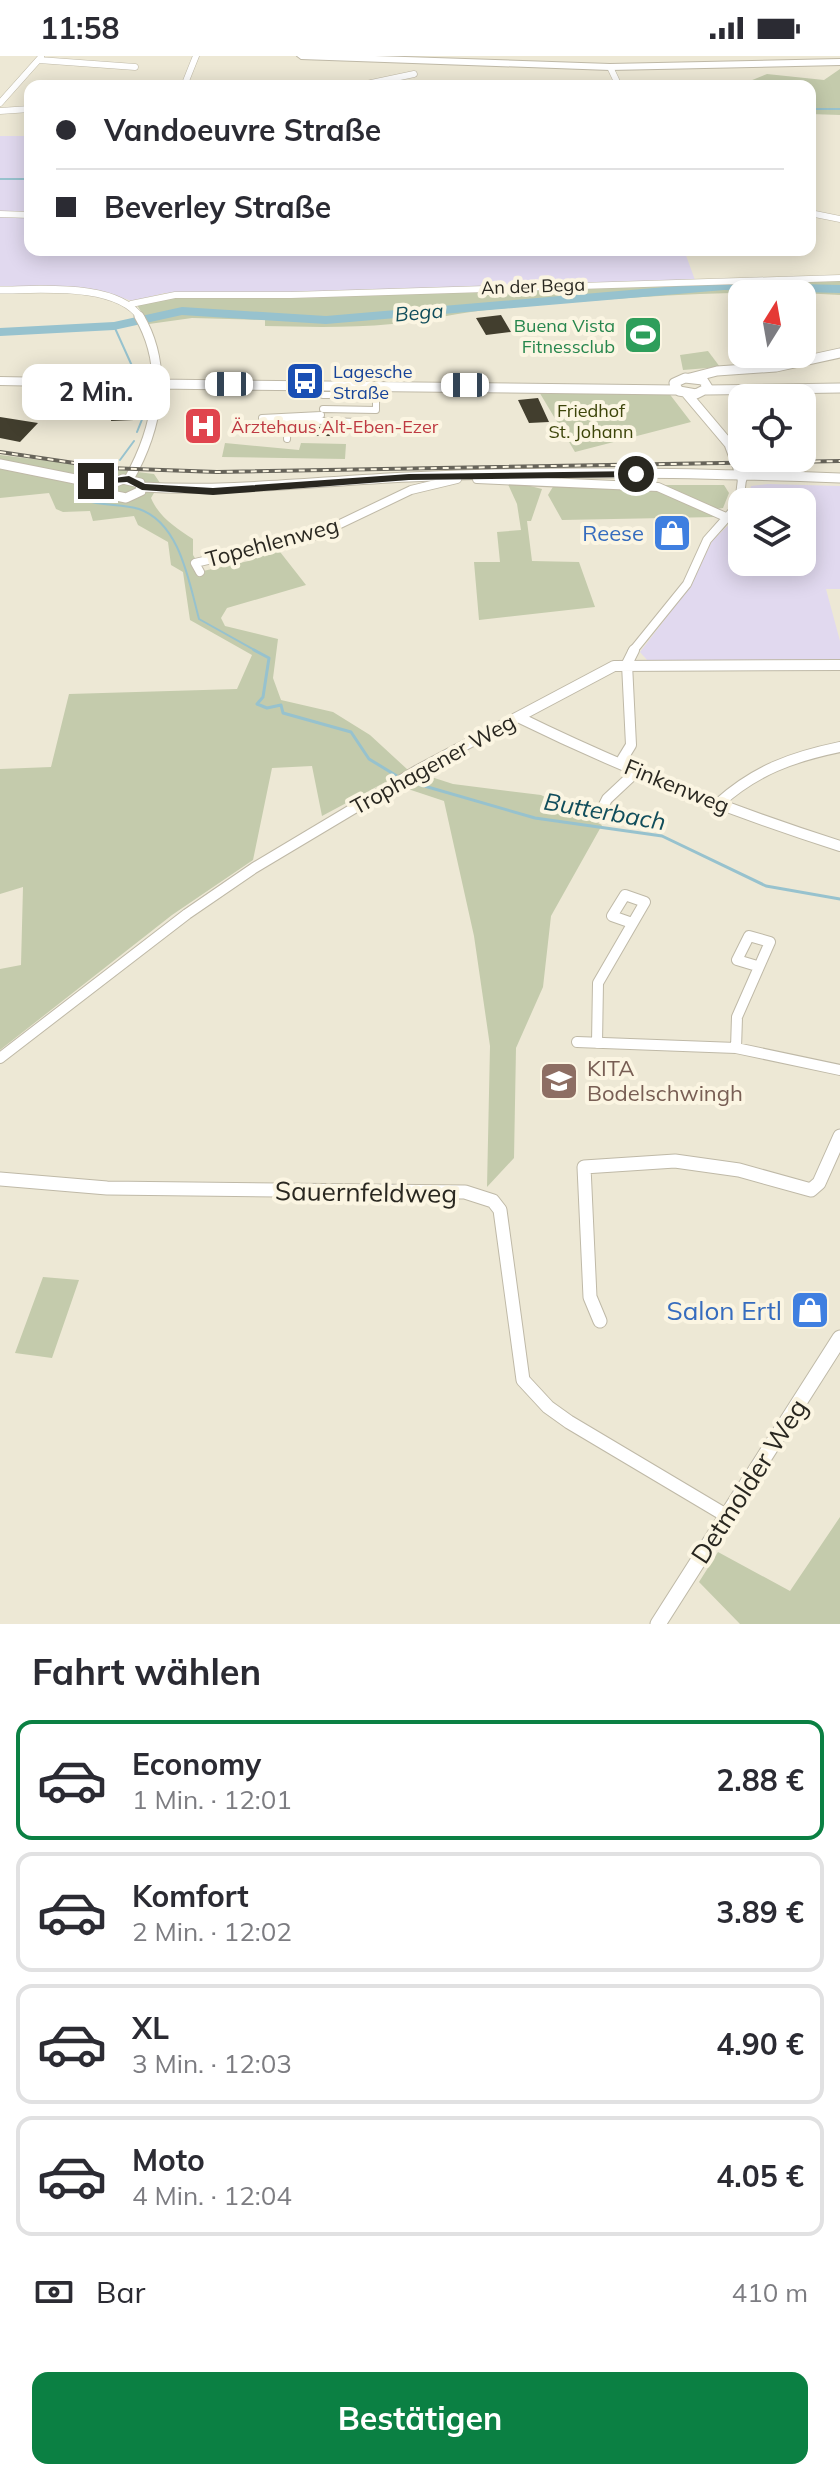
<!DOCTYPE html>
<html lang="de">
<meta charset="utf-8">
<style>
:root{--surface:#fff;--page:#f2f2f3;--text:#2b2b33;--muted:#7c7c81;--line:#e1e1e2;--accent:#0b8043}
body{margin:0;font-family:Mulish,sans-serif;background:var(--page);color:var(--text);height:100vh;display:flex;flex-direction:column;font-size:30px;white-space:nowrap}
*{box-sizing:border-box;margin:0}
p{font-size:26px;color:var(--muted)}
.icon{flex:none;width:44px;height:44px;fill:none;stroke:currentColor;stroke-width:2;stroke-linecap:round;stroke-linejoin:round}
.map{position:relative;height:1568px;overflow:hidden}
.drawer{display:flex;flex-direction:column;background:var(--surface);flex:1}
.drawer>*{flex:none}
.hud{position:absolute;left:24px;top:24px;width:792px;height:176px;border-radius:16px;box-shadow:0 4px 20px #0003;display:grid;align-content:center;height:176px;padding:0 32px;background:var(--surface)}
.needle{width:52px;rotate:11deg}
.controls{position:absolute;left:728px;top:224px;display:grid;gap:16px}
.controls a{display:grid;place-items:center;width:88px;height:88px;border-radius:16px;background:var(--surface);box-shadow:0 4px 20px #0003;font-size:40px}
.end{position:absolute;width:36px;height:36px;margin:-18px;border:10px solid #292720;background:#fff;box-shadow:0 0 0 4px #fff}
.from{border-radius:50%}
.bubble{position:absolute;height:56px;border-radius:16px;background:var(--surface);box-shadow:0 4px 20px #0003;font-size:26px;font-weight:700;line-height:56px;text-align:center}
.car{position:absolute;width:24px;height:48px;margin:-24px -12px;border-radius:10px;box-shadow:0 0 6px 2px #0007;background:linear-gradient(#fff 24%,#345 0 40%,#fff 0 76%,#345 0 86%,#fff 0)}
.hud b{display:flex;align-items:center;gap:28px;height:76px;font-size:30px}
.hud b+b{border-top:2px solid var(--line)}
.hud i{width:20px;height:20px;background:var(--text)}
ul{padding:0;list-style:none}
li{display:flex;align-items:center;gap:24px;height:120px;margin:0 16px 12px;padding:0 16px;border:4px solid var(--line);border-radius:16px}
li div{flex:1}
li b{display:block;font-size:30px}
li em{font-style:normal;font-weight:700}
li.active{border-color:var(--accent)}
li>.icon{width:72px;height:72px;stroke-width:1.5}
h2{padding:0 32px;font-size:36px;line-height:96px}
.pay{display:flex;align-items:center;gap:20px;height:88px;padding:0 32px;font-size:30px}
.pay p{margin-inline-start:auto}
.primary-button{display:flex;gap:16px;margin-top:auto;padding:16px 32px}
.primary-button a{flex:1;height:92px;border-radius:16px;background:var(--accent);color:#fff;font-size:32px;font-weight:700;line-height:92px;text-align:center}
.status{display:flex;justify-content:space-between;align-items:center;height:56px;padding:0 40px;background:var(--surface);direction:ltr}
.status svg{height:22px;fill:currentColor}
.map>svg:first-child{display:block}
</style>
<div class="status"><b>11:58</b><svg viewBox="0 0 49 12"><path d="M0 12V9h3v3zM5 12V6h3v6zM10 12V3h3v9zM15 12V0h3v12zM26 1h20v11H26zM47 4h2v5h-2z"/></svg></div>
<div class="map">
<svg width="840" height="1568" viewBox="0 0 840 1568">
<rect width="100%" height="100%" fill="#ede8d5"/>
<path fill="#e1d9ef" d="M0,80H30V157H0Z
M0,160H30V194H684L695,224L294,237H165L132,245L103,236L0,232Z
M768,428L840,430V533H826L840,585V605L647,604L640,596L691,529L712,485L742,456V506H802V446H747L751,430Z"/>
<path fill="#c4cbac" d="M840,13V59L810,58V30L740,29L767,18L824,24Z
M840,223V239C725,232 609,243 495,253C460,256 427,265 392,268C350,272 308,271 265,270V264L192,262L149,268L137,249L163,242Z
M708,295L720,311L683,314L680,299Z
M538,334L668,336L691,366L575,396Z
M225,387L299,394L301,387L346,388L345,403L222,401Z
M0,399L154,418L160,427L151,442C159,461 176,472 193,483V499L203,515L253,504L249,497L277,492L306,529L227,552L221,562L225,570L278,583L273,622L281,644L333,656L370,679L408,714L322,760L312,710L272,712L253,804L172,859L0,994V913L21,909L23,831L0,838V713L51,711L69,638L237,633L252,599L190,564L183,516L171,509L168,486L138,469L134,460L93,465L90,455L63,456L56,453L49,437L0,442Z
M506,424L542,433L531,465H527L532,505L579,506L595,551L479,564L474,506H500L497,476L521,474L517,448Z
M554,429L653,433L716,461L562,464L548,439Z
M665,429H724L729,437L723,452L716,453L662,430Z
M419,717L453,728L541,739L602,769L551,860L543,931L516,992L514,1102L487,1131L490,990L474,880L444,745L402,731Z
M43,1221L79,1224L52,1302L15,1297Z
M840,1461V1568H740L699,1526L718,1496L790,1535Z"/>
<g fill="none" stroke-linecap="round" stroke-linejoin="round">
<path stroke="#97c2ce" stroke-width="2" d="M810,53H840
M0,123H30
M114,270L137,321
M137,376L145,356L142,333
M120,404L134,385
M97,423L100,421
M87,431L80,439L84,444C102,450 121,448 139,453C180,467 189,526 199,563L258,596"/>
<path stroke="#97c2ce" stroke-width="3" d="M254,594L269,602L263,641L257,648L267,652L281,649L283,657L351,676L369,703L397,720
M407,725L535,762L662,780L766,830L840,843"/>
<path fill="#97c2ce" fill-rule="evenodd" d="M724,226L840,229V237L724,234L326,268L182,259L114,274L0,280V272L114,266L182,251L326,260Z"/>
</g>
<path fill="#423e2e" d="M501,259L511,276L486,279L476,262Z
M135,342L134,364L111,365L113,343Z
M538,342L549,366L529,367L518,344Z
M0,361L38,367L20,386L0,382Z
M299,370L345,372V380H298Z"/>
<g fill="none" stroke-linecap="round" stroke-linejoin="round">
<g stroke="#bfb9a7" stroke-width="8">
<path id="pedestrian" d="M323,339H367
M323,353L376,354V339
M262,362L321,359
M262,363L358,366
M287,383L288,362"/>
</g>
<g stroke="#bfb9a7" stroke-width="7">
<path id="minor-far3" d="M39,4L135,11
M610,11L619,30
M184,30L196,0
M357,30L414,18
M0,47L41,1
M0,55L30,53
M810,157L840,163
M0,158L30,159
M131,248L175,239H291L840,222"/>
</g>
<g stroke="#bfb9a7" stroke-width="10">
<path id="minor-far2" d="M0,325L156,328
M477,423L658,431L728,462
M200,516L195,507L317,479L411,434L457,423
M632,596L687,528L707,484L739,448L742,423"/>
</g>
<g stroke="#bfb9a7" stroke-width="12">
<path id="minor-far1" d="M518,661C622,712 730,755 840,790
M620,707L631,689L627,608L634,594
M719,747C756,714 792,701 840,691
M598,761L607,743L638,714
M577,986L736,992L840,1014
M597,987L598,927L645,846L625,839L612,860L632,867
M736,992L737,961L770,886L749,880L737,904L757,910
M0,1002L187,858L254,812L418,714L614,610L840,609"/>
</g>
<g stroke="#bfb9a7" stroke-width="15">
<path id="minor" d="M0,1123L107,1132L465,1136L493,1145L500,1154L523,1324L548,1351L569,1366L727,1460
M600,1265L590,1241L584,1111L675,1105L739,1114L811,1134L819,1127L840,1080"/>
</g>
<g stroke="#bfb9a7" stroke-width="8">
<path id="tertiary-far2" d="M0,234C39,234 117,226 141,262"/>
</g>
<g stroke="#bfb9a7" stroke-width="11">
<path id="tertiary-far1" d="M685,322L703,324L708,332L696,338L679,335L674,327Z
M690,322L717,315L776,311L840,297
M156,328L676,334
M706,334L840,332
M686,337L729,388L742,423
M0,408L80,424L105,433
M123,423L140,427L141,435L126,442L107,438L106,430Z
M129,423C157,373 170,313 139,260
M142,431C233,436 318,425 409,421C552,414 696,417 840,422"/>
</g>
<g stroke="#bfb9a7" stroke-width="17">
<path id="tertiary" d="M658,1568L840,1282"/>
</g>
<g stroke="#bfb9a7" stroke-width="2">
<path id="primary" d="M297,0H375L610,8L840,3V9L610,14L301,3Z"/>
</g>
<use href="#pedestrian" stroke="#fff" stroke-width="6"/>
<use href="#minor-far3" stroke="#fff" stroke-width="6"/>
<use href="#minor-far2" stroke="#fff" stroke-width="8"/>
<use href="#minor-far1" stroke="#fff" stroke-width="10"/>
<use href="#minor" stroke="#fff" stroke-width="13"/>
<use href="#tertiary-far2" stroke="#fff" stroke-width="7"/>
<use href="#tertiary-far1" stroke="#fff" stroke-width="9"/>
<use href="#tertiary" stroke="#fff" stroke-width="15"/>
<use href="#primary" fill="#fff" fill-rule="evenodd"/>
<g stroke="#67645a" stroke-width="4">
<path id="rail" d="M0,396L108,412L217,416L840,405"/>
</g>
<use href="#rail" stroke="#fbf5e2" stroke-width="2" stroke-dasharray="6" stroke-linecap="butt"/>
</g>
<path fill="#292720" d="M639,415L636,421L409,424L213,439L142,434L127,426L96,428L91,425L129,420L145,428L213,432L409,418Z"/>
<defs>
<g id="stadium-square" transform="scale(2)"><rect x="-9" y="-9" width="18" height="18" rx="4" fill="#2e9e5b" stroke="#fbf5e2"/><path d="M0-5a6.5 5 0 1 0 0 10a6.5 5 0 1 0 0-10ZM-3.5-1.8h7v3.6h-7Z" fill="#fff"/></g>
<g id="bus-square" transform="scale(2)"><rect x="-9" y="-9" width="18" height="18" rx="4" fill="#1a4fb4" stroke="#fbf5e2"/><path d="M-5-6H5V4H4V6H2V4H-2V6H-4V4H-5ZM-3.5-4V0h7V-4ZM-3.5 1.2v1.5H-2V1.2ZM2 1.2v1.5H3.5V1.2Z" fill="#fff"/></g>
<g id="hospital-square" transform="scale(2)"><rect x="-9" y="-9" width="18" height="18" rx="4" fill="#e0444e" stroke="#fbf5e2"/><path d="M-5-5h3v3.5h4V-5h3V5h-3V1.5h-4V5h-3Z" fill="#fff"/></g>
<g id="shop-square" transform="scale(2)"><rect x="-9" y="-9" width="18" height="18" rx="4" fill="#3f7fe0" stroke="#fbf5e2"/><path d="M-5-2.5h2.3a2.7 3.5 0 0 1 5.4 0H5L5.5 6h-11ZM-1.5-2.5h3a1.5 2.3 0 0 0-3 0Z" fill="#fff"/></g>
<g id="school-square" transform="scale(2)"><rect x="-9" y="-9" width="18" height="18" rx="4" fill="#8d6e63" stroke="#fbf5e2"/><path d="M0-5L7-2L0 1L-7-2ZM-4 1L0 2.5L4 1V4Q0 6-4 4Z" fill="#fff"/></g>
</defs>
<g fill-rule="evenodd">
<use href="#stadium-square" x="643" y="279"/>
<use href="#bus-square" x="305" y="325"/>
<use href="#hospital-square" x="203" y="370"/>
<use href="#shop-square" x="672" y="477"/>
<use href="#school-square" x="559" y="1025"/>
<use href="#shop-square" x="810" y="1254"/>
</g>
<g text-anchor="middle" dominant-baseline="central" stroke-width="8" stroke-linejoin="round" paint-order="stroke">
<g font-size="18" fill="#292720" stroke="#fbf5e2">
<text transform="translate(533 230) rotate(-2)">An der Bega</text>
</g>
<g font-size="18" fill="#27864d" stroke="#fbf5e2" text-anchor="end">
<text x="615" y="269">Buena Vista<tspan x="615" dy="21">Fitnessclub</tspan></text>
</g>
<g font-size="18" fill="#164399" stroke="#fbf5e2" text-anchor="start">
<text x="333" y="315">Lagesche<tspan x="333" dy="21">Straße</tspan></text>
</g>
<g font-size="18" fill="#3d450a" stroke="#fbf5e2">
<text x="591" y="354">Friedhof<tspan x="591" dy="21">St. Johann</tspan></text>
</g>
<g font-size="18" fill="#be3a42" stroke="#fbf5e2" text-anchor="start">
<text x="231" y="370">Ärztehaus Alt-Eben-Ezer</text>
</g>
<g font-size="20" font-style="italic" fill="#104d5b" stroke="#fbf5e2">
<text transform="translate(419 256) rotate(-5)">Bega</text>
</g>
<g font-size="22" fill="#366cbe" stroke="#fbf5e2" text-anchor="end">
<text x="644" y="477">Reese</text>
</g>
<g font-size="22" fill="#292720" stroke="#fbf5e2">
<text transform="translate(272 486) rotate(-15)">Topehlenweg</text>
<text transform="translate(433 708) rotate(-29)">Trophagener Weg</text>
<text transform="translate(677 730) rotate(22)">Finkenweg</text>
</g>
<g font-size="22" fill="#785e54" stroke="#fbf5e2" text-anchor="start">
<text x="587" y="1012">KITA<tspan x="587" dy="25">Bodelschwingh</tspan></text>
</g>
<g font-size="24" font-style="italic" fill="#104d5b" stroke="#fbf5e2">
<text transform="translate(605 755) rotate(10)">Butterbach</text>
</g>
<g font-size="26" fill="#292720" stroke="#fbf5e2">
<text transform="translate(366 1136) rotate(1)">Sauernfeldweg</text>
<text transform="translate(749 1425) rotate(-57)">Detmolder Weg</text>
</g>
<g font-size="26" fill="#366cbe" stroke="#fbf5e2" text-anchor="end">
<text x="782" y="1254">Salon Ertl</text>
</g>
</g>
</svg>
<div class="controls">
<a><svg class="needle" viewBox="-14 -14 28 28"><path d="M0-13l5 13h-10z" fill="#e53935"/><path d="M0 13l5-13h-10z" fill="#7c7c81"/></svg></a>
<a><svg class="icon" aria-label="locate" viewBox="0 0 24 24"><circle cx="12" cy="12" r="6"/><path d="M12 2v4M12 18v4M2 12h4M18 12h4"/></svg></a>
<a><svg class="icon" aria-label="layers" viewBox="0 0 24 24"><path d="M12 4l9 5-9 5-9-5zM3 14l9 5 9-5"/></svg></a>
</div>
<i class="end from" style="left:636px;top:418px"></i>
<i class="end" style="left:96px;top:425px"></i>
<div class="bubble" style="left:22px;top:308px;width:148px">2 Min.</div>
<i class="car" style="left:229px;top:328px;rotate:270deg"></i>
<i class="car" style="left:465px;top:329px;rotate:270deg"></i>
<div class="hud">
<b><i class="from"></i>Vandoeuvre Straße</b>
<b><i></i>Beverley Straße</b>
</div>
</div>
<section class="drawer">
<h2>Fahrt wählen</h2>
<ul>
<li class="active"><svg class="icon" aria-label="car" viewBox="0 0 24 24"><path d="M5 17H2v-5l4-1 3-4h7l3 4 3 1v5h-3M9 17h6M6 11h13"/><circle cx="7" cy="17" r="2"/><circle cx="17" cy="17" r="2"/></svg><div><b>Economy</b><p>1 Min. · 12:01</p></div><em>2.88 €</em></li>
<li><svg class="icon" aria-label="car" viewBox="0 0 24 24"><path d="M5 17H2v-5l4-1 3-4h7l3 4 3 1v5h-3M9 17h6M6 11h13"/><circle cx="7" cy="17" r="2"/><circle cx="17" cy="17" r="2"/></svg><div><b>Komfort</b><p>2 Min. · 12:02</p></div><em>3.89 €</em></li>
<li><svg class="icon" aria-label="car" viewBox="0 0 24 24"><path d="M5 17H2v-5l4-1 3-4h7l3 4 3 1v5h-3M9 17h6M6 11h13"/><circle cx="7" cy="17" r="2"/><circle cx="17" cy="17" r="2"/></svg><div><b>XL</b><p>3 Min. · 12:03</p></div><em>4.90 €</em></li>
<li><svg class="icon" aria-label="car" viewBox="0 0 24 24"><path d="M5 17H2v-5l4-1 3-4h7l3 4 3 1v5h-3M9 17h6M6 11h13"/><circle cx="7" cy="17" r="2"/><circle cx="17" cy="17" r="2"/></svg><div><b>Moto</b><p>4 Min. · 12:04</p></div><em>4.05 €</em></li>
</ul>
<div class="pay"><svg class="icon" aria-label="cash" viewBox="0 0 24 24"><path d="M3 7h18v10H3z"/><circle cx="12" cy="12" r="2"/></svg>Bar<p>410 m</p></div>
<div class="primary-button"><a>Bestätigen</a></div>
</section>
